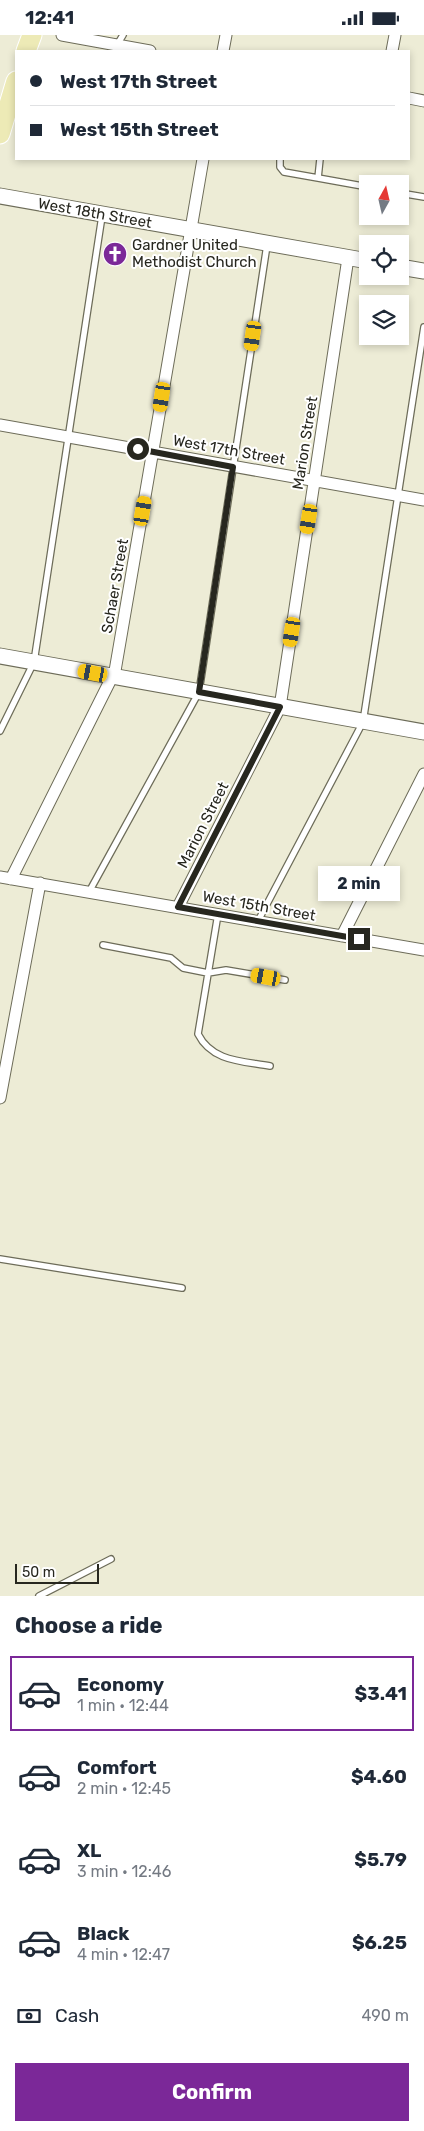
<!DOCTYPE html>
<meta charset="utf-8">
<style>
:root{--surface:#fff;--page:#f6f6f7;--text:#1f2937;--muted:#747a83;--line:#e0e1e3;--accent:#7b2898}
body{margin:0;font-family:Rubik,sans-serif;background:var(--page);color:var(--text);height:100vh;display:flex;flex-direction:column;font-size:19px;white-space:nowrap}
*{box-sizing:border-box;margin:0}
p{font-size:16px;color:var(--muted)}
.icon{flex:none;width:28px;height:28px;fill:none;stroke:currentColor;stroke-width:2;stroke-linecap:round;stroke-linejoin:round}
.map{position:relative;height:1561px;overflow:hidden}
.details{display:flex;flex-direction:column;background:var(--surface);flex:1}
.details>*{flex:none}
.guide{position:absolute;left:15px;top:15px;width:395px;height:110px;border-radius:0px;box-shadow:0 2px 8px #0003;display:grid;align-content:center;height:110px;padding:0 15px;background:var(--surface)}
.needle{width:32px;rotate:8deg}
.tools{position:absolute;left:359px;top:140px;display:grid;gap:10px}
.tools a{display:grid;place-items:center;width:50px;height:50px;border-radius:0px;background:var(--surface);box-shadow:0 2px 8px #0003;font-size:25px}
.scale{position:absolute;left:15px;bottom:12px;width:84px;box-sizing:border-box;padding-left:5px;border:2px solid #27271f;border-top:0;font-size:14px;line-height:18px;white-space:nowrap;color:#27271f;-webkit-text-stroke:4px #fff;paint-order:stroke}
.end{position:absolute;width:22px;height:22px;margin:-11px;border:6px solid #27271f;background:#fff;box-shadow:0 0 0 2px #fff}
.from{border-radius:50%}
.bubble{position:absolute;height:35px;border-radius:0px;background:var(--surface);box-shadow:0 2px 8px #0003;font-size:16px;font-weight:700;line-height:35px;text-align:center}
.car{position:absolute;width:15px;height:30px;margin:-15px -8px;border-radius:6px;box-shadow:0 0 4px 1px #0007;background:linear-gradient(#f5c518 24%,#345 0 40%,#f5c518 0 76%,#345 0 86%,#f5c518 0)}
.guide b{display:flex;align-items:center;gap:18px;height:48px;font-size:19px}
.guide b+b{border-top:1px solid var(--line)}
.guide i{width:12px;height:12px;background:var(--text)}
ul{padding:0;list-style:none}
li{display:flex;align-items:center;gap:15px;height:75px;margin:0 10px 8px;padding:0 5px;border:2px solid transparent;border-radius:0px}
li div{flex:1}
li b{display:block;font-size:19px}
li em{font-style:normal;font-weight:700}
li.on{border-color:var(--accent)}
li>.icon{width:45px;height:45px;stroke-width:1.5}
h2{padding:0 15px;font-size:22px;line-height:60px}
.pay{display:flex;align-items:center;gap:12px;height:55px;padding:0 15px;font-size:19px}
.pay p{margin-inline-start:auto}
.cta{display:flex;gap:10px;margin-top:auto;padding:10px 15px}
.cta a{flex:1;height:58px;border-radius:0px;background:var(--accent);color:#fff;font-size:20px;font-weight:700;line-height:58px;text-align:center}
.status{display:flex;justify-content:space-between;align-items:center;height:35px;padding:0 25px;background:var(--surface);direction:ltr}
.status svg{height:14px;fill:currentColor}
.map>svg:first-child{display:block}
</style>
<div class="status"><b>12:41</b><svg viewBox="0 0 49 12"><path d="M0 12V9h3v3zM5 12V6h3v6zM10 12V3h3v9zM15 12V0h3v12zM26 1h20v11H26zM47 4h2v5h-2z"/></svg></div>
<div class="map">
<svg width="424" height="1561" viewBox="0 0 424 1561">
<rect width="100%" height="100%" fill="#edecd6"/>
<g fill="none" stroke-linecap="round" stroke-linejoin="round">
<g stroke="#6d6c59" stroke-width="8">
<path id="service" d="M117,10L123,0
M280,124V132L284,137L318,143L320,124
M318,143L368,152
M400,158L424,162
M0,696L34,627L102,181
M89,857L199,657L267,210
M218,879L198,999C212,1027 243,1026 270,1031
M258,886L363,687L424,292
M103,910L171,923L183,933L208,938L226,935L285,945
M0,1224L182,1253
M39,1561L111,1524"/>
</g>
<g stroke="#6d6c59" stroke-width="13">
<path id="minor" d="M62,0L150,16
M223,16L226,0
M392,16L395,0
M409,63L424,66
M0,390L424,465
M0,842L424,915
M11,844L115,636L203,124
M178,872L280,672L348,223
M342,901L424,739
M0,1063L40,848"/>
</g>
<g stroke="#6d6c59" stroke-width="17">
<path id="tertiary" d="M0,161L368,226
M400,232L424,236
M0,621L424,697"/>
</g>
<g stroke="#fff" stroke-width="21">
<path id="primary" d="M26,16L32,0
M0,99L16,46"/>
</g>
<use href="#service" stroke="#fff" stroke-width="5.5"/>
<use href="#minor" stroke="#fff" stroke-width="11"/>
<use href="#tertiary" stroke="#fff" stroke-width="15"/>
<use href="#primary" stroke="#edeab6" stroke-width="19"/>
</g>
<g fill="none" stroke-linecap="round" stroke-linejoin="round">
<path stroke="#27271f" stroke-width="6" d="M138,414L233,432L199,657L280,672L178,872L359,904"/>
</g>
<defs>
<g id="church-disc" transform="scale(1.25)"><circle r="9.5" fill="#7b2898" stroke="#fff"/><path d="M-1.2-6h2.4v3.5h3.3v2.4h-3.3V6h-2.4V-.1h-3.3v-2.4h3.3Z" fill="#fff"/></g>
</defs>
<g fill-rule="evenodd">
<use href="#church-disc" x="115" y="219"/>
</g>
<g text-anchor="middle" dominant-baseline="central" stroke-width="4" stroke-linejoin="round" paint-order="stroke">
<g font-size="15" fill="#27271f" stroke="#fff">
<text transform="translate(95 178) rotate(10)">West 18th Street</text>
<text transform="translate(305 408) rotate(-81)">Marion Street</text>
<text transform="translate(229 415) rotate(10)">West 17th Street</text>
<text transform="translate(115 551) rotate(-80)">Schaer Street</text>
<text transform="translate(203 790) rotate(-63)">Marion Street</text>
<text transform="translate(259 871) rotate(10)">West 15th Street</text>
</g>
<g font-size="15" fill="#27271f" stroke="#fff" text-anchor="start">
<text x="132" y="210">Gardner United<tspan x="132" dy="17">Methodist Church</tspan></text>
</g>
</g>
</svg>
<div class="tools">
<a><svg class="needle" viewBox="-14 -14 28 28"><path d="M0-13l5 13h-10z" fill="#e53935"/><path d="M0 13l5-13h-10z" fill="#747a83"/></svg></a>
<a><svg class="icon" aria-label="locate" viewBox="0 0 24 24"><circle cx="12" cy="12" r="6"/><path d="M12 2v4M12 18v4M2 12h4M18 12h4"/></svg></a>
<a><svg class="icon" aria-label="layers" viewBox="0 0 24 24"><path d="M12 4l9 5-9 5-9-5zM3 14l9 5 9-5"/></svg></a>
</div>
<div class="scale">50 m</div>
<i class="end from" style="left:138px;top:414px"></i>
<i class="end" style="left:359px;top:904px"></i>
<div class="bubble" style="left:318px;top:831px;width:82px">2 min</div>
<i class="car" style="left:253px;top:301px;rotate:188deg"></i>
<i class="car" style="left:162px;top:362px;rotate:189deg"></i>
<i class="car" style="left:143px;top:476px;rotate:10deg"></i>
<i class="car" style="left:309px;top:484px;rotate:189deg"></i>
<i class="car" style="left:292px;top:597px;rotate:189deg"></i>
<i class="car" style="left:93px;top:638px;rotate:280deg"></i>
<i class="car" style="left:266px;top:942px;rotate:280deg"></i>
<div class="guide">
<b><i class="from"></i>West 17th Street</b>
<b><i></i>West 15th Street</b>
</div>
</div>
<section class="details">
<h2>Choose a ride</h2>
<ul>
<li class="on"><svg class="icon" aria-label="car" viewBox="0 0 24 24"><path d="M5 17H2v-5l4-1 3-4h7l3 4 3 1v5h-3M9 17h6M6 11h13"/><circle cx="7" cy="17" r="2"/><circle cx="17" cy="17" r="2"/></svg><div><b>Economy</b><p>1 min · 12:44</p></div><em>$3.41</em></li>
<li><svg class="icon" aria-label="car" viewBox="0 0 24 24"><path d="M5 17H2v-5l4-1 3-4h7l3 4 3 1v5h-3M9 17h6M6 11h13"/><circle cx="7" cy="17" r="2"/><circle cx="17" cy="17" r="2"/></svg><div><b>Comfort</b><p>2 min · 12:45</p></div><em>$4.60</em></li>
<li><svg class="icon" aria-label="car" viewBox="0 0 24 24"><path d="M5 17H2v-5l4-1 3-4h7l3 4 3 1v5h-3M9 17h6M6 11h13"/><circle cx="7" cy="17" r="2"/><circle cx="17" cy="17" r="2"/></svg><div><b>XL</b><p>3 min · 12:46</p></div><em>$5.79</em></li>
<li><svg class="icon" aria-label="car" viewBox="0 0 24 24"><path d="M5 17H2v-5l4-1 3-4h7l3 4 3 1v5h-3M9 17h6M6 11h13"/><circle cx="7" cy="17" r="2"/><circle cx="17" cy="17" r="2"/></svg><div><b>Black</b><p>4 min · 12:47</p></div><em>$6.25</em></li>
</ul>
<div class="pay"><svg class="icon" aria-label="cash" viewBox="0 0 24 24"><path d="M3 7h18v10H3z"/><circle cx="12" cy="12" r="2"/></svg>Cash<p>490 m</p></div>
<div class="cta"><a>Confirm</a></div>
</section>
